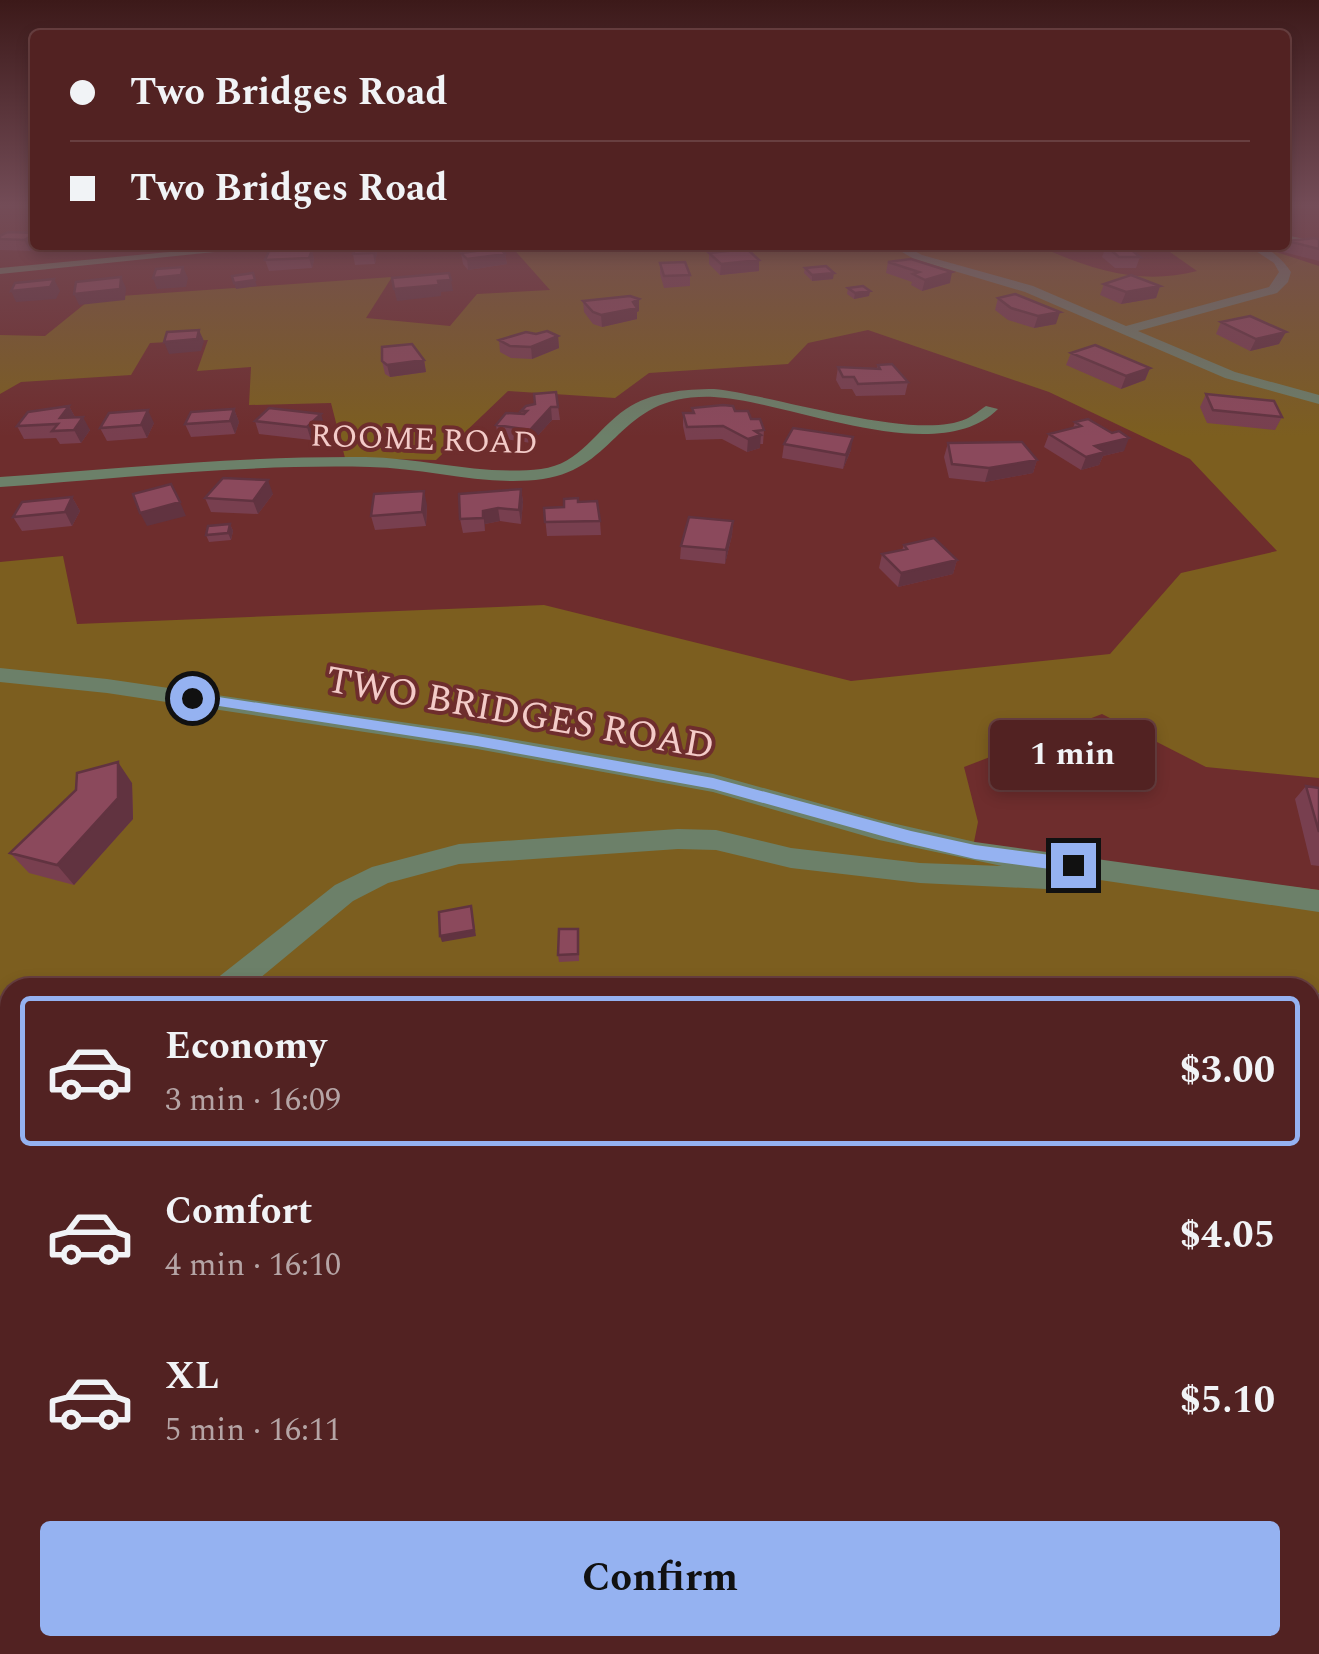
<!DOCTYPE html>
<meta charset="utf-8">
<style>
:root{--surface:#522222;--page:#582a2a;--text:#f1f3f6;--muted:#b5a4a5;--line:#683f40;--accent:#95b2f1}
body{margin:0;font-family:Spectral,serif;background:var(--page);color:var(--text);height:100vh;display:flex;flex-direction:column;font-size:38px;white-space:nowrap}
*{box-sizing:border-box;margin:0}
p{font-size:32px;color:var(--muted)}
.icon{flex:none;width:55px;height:55px;fill:none;stroke:currentColor;stroke-width:2;stroke-linecap:round;stroke-linejoin:round}
.map{position:relative;flex:1;overflow:hidden}
.side{position:absolute;left:0px;top:978px;width:1320px;height:678px;display:flex;flex-direction:column;background:var(--surface);border-radius:30px 30px 0 0;box-shadow:0 5px 15px #0003,0 0 0 2px var(--line)}
.side>*{flex:none}
.banner{position:absolute;left:30px;top:30px;width:1260px;height:220px;border-radius:10px;box-shadow:0 5px 15px #0003,0 0 0 2px var(--line);display:grid;align-content:center;height:220px;padding:0 40px;background:var(--surface)}
.end{position:absolute;width:45px;height:45px;margin:-22px;border:12px solid #95b2f1;background:#111;box-shadow:0 0 0 5px #111}
.from{border-radius:50%}
.bubble{position:absolute;height:70px;border-radius:10px;background:var(--surface);box-shadow:0 5px 15px #0003,0 0 0 2px var(--line);font-size:32px;font-weight:700;line-height:70px;text-align:center}
.banner b{display:flex;align-items:center;gap:35px;height:95px;font-size:38px}
.banner b+b{border-top:2px solid var(--line)}
.banner i{width:25px;height:25px;background:var(--text)}
ul{padding:18px 0 0;list-style:none}
li{display:flex;align-items:center;gap:30px;height:150px;margin:0 20px 15px;padding:0 20px;border:5px solid transparent;border-radius:10px}
li div{flex:1}
li b{display:block;font-size:38px}
li em{font-style:normal;font-weight:700}
li.current{border-color:var(--accent)}
li>.icon{width:90px;height:90px;stroke-width:1.5}
.button{display:flex;gap:20px;margin-top:auto;padding:20px 40px}
.button a{flex:1;height:115px;border-radius:10px;background:var(--accent);color:#111;font-size:40px;font-weight:700;line-height:115px;text-align:center}
.map>svg:first-child{display:block}
</style>
<div class="map">
<svg width="1319" height="1654" viewBox="0 0 1319 1654">
<rect width="100%" height="100%" fill="#6e2d2d"/>
<path fill="#7c5e1f" fill-rule="evenodd" d="M510,245H1037C1088,269 1140,286 1197,271L1160,245H1255L1319,266V778L1206,767L1102,714L964,767L978,822L973,847L1319,890V1654H0V562L63,556L77,624L544,605L851,681L1110,654L1181,573L1277,551L1190,459L1049,392L868,330L808,343L788,364L649,373L615,398L508,391L436,460L345,458L331,403L249,405L251,367L197,371L208,340L150,343L131,375L21,382L0,394V335L45,336L92,298L392,277L366,318L450,326L477,294L550,290ZM10,988H1310V1645H10Z"/>
<g fill="none" stroke-linecap="round" stroke-linejoin="round">
<path fill="#6c8069" fill-rule="evenodd" d="M1285,235L1319,242V248L1285,241Z
M243,245H283L0,274V268Z
M890,245H903L922,255L1033,286L1126,326L1269,287L1279,272L1274,263L1247,245C1267,245 1280,256 1291,272L1288,282L1277,293L1138,331L1235,372L1319,395V404L1225,378L1025,292L914,259Z
M714,389C774,395 915,442 966,419C973,416 980,410 986,406L998,409C937,470 790,401 714,397C617,393 620,468 543,479C486,487 427,468 370,467C246,464 123,478 0,487V477C122,468 244,456 366,457C424,458 483,476 541,469C581,464 595,430 626,409C651,392 685,389 714,389Z
M0,668L107,679L477,733L713,774L879,820L975,842L1319,890V912L1100,880L1096,887L1087,891L920,883L791,868L716,850L678,849L459,864L388,883L353,901L248,988H212L216,979L335,885L372,867L459,844L678,829L716,830L791,848L920,863L1002,866L879,840L713,792L477,749L107,693L0,682Z
M1319,993V1019L1310,1020V994Z
M10,1166V1206L0,1210V1170Z
M1310,1518L1319,1522V1568L1310,1565Z"/>
</g>
<path fill="#783f4f" d="M8,232L35,245H40L30,251L0,250V236Z
M1319,240V261L1283,252L1288,241Z
M477,245H497L505,254L507,264L468,270L463,264L461,253L477,251Z
M936,245H962L939,247Z
M1068,245H1090L1088,250L1070,249Z
M1106,246L1140,257L1136,268H1115L1102,257Z
M312,250L314,260L312,268L269,271L265,260Z
M377,252L375,264L355,265L353,254Z
M709,253L759,260V271L720,275L709,264Z
M888,262L950,283L922,291L911,285L912,282L886,273Z
M660,263L690,275V286L664,288L660,274Z
M805,268L833,279L812,281L804,273Z
M1104,284L1160,286L1156,298L1121,304L1100,295Z
M848,288L870,291L869,296L854,299L847,294Z
M998,298L1056,324L1034,328L1008,320L995,310Z
M639,299V311L637,312V319L602,327L593,324L584,312L583,301Z
M1221,322L1279,344L1250,351L1216,334Z
M536,334L558,336L559,348L532,359L511,358L500,352L499,340Z
M1071,353L1150,368L1145,380L1121,389L1066,365Z
M424,360L426,372L390,377L385,374L382,361Z
M878,365L908,382L905,395L856,396L852,389H841L836,380L838,367L877,368Z
M556,392L560,420H552L531,443L498,438L496,425L521,414V411Z
M1206,394L1282,417L1275,430L1207,423L1200,407Z
M69,406L75,417L90,430L81,443L60,444L56,438L24,439L17,426Z
M692,408L735,411L751,419L764,430L763,444H760V448L747,452L722,439L686,440L683,426V413H692Z
M234,409L239,422L235,434L191,437L185,424Z
M255,421L325,427L311,440L259,434Z
M1075,422L1124,451L1103,456L1099,465L1081,470L1044,447L1049,434L1073,428Z
M154,423L147,438L107,441L100,428Z
M948,443L1037,460L1033,473L985,482L949,478L944,457Z
M784,444L851,450L843,469L782,458Z
M521,489L523,502L521,524L500,521L485,524V531L463,533L460,519Z
M273,494L258,514L211,512L205,498Z
M72,497L80,511L72,526L22,531L13,517Z
M578,502L600,521L601,535L547,536L544,508L564,507Z
M427,505L426,526L375,530L371,516Z
M733,521L732,535L725,564L680,559L681,546Z
M230,524L233,531L231,540L209,542L206,535Z
M904,545L957,560L953,574L898,587L879,568L882,554L902,550Z
M1054,743L1144,769L1135,783L1069,791L1047,757Z
M132,783L133,819L74,885L29,873L10,853Z
M1306,786L1319,788V866L1311,865L1295,799Z
M578,929L579,961L559,962L558,955Z"/>
<path fill="#613340" d="M35,234V245H40L30,251L24,240Z
M374,245H376L377,252L375,264L373,253Z
M312,250L314,260L312,268L309,258Z
M505,254L507,264L468,270L467,259Z
M759,260V271L720,275L721,264Z
M183,267L188,278L186,287L157,289L153,278Z
M952,272L950,283L922,291L925,280Z
M834,273L833,279L812,281V275Z
M121,277L126,288L125,300L79,305L74,294Z
M54,279L60,291L56,299L16,302L11,291Z
M255,280L257,286L236,289L234,283Z
M451,280L453,291L441,292V296L397,301L394,289Z
M1160,286L1156,298L1121,304L1126,292Z
M870,291L869,296L854,299L855,293Z
M639,299V311L637,312V319L602,327L601,315Z
M1060,312L1056,324L1034,328L1038,316Z
M199,330L204,341L201,351L169,354L164,342Z
M1286,332L1279,344L1250,351L1256,339Z
M558,336L559,348L532,359L531,347Z
M424,360L426,372L390,377L387,365Z
M1150,368L1145,380L1121,389L1126,376Z
M69,406L76,419L60,418Z
M551,407L552,420L531,443L530,430Z
M234,409L239,422L235,434L230,421Z
M148,410L154,423L147,438L141,425Z
M321,414L325,427L311,440L307,427Z
M83,417L90,430L81,443L74,430Z
M761,435L760,448L747,452L748,439Z
M853,437L851,450L843,469L846,455Z
M1129,438L1124,451L1103,456L1099,465L1081,470L1086,457L1095,446Z
M1037,460L1033,473L985,482L989,468Z
M268,480L273,494L258,514L253,501Z
M521,489L523,502L521,524L519,510Z
M424,491L427,505L426,526L422,512Z
M72,497L80,511L72,526L65,512Z
M180,502L186,516L147,526L140,513Z
M498,508L500,521L485,524V531L483,511Z
M733,521L732,535L725,564L726,550Z
M230,524L233,531L231,540L228,533Z
M957,560L953,574L898,587L901,573Z
M118,762L132,783L133,819L74,885L57,865Z
M471,906L476,936L442,942L440,936Z"/>
<path fill="#8b495c" stroke="#613340" stroke-width="2.5" d="M8,232L35,233V234L24,240L0,239V236Z
M1315,238L1319,240V249L1288,241Z
M357,245H374L373,253L353,254Z
M478,245H497L505,254L467,259L461,253L483,250Z
M1106,246H1127L1140,257H1119Z
M747,249L759,260L721,264L709,253Z
M312,250L309,258L265,260L269,251Z
M911,259L952,272L925,280L913,274L919,272L888,262Z
M685,262L690,275L664,276L660,263Z
M826,266L834,273L812,275L805,268Z
M183,267L181,275L153,278L156,269Z
M253,273L255,280L234,283L232,276Z
M449,273L451,280L438,281L439,285L394,289L392,278Z
M1131,275L1160,286L1126,292L1104,284Z
M121,277L120,289L74,294L76,282Z
M54,279L50,287L11,291L15,283Z
M863,286L870,291L855,293L848,288Z
M1015,294L1060,312L1038,316L1011,308L998,298Z
M630,296L639,299L633,302L637,308L601,315L593,312L583,301Z
M1250,316L1286,332L1256,339L1221,322Z
M199,330L197,339L164,342L167,332Z
M547,331L558,336L531,347L510,346L499,340L526,332L536,334Z
M412,344L424,360L387,365L382,361V347Z
M1095,345L1150,368L1126,376L1071,353Z
M892,364L908,382L858,384L854,377H843L838,367L880,369L878,365Z
M556,392L558,407H551L530,430L496,425L506,413L524,414L527,411H521L526,406L535,404L534,394Z
M1206,394L1274,401L1282,417L1213,410Z
M723,405L733,406L735,411H748L751,419H760L764,430L755,431L761,435L748,439L723,426L687,427L683,413H694L692,408Z
M69,406L60,418L83,417L74,430L52,431L58,424L17,426L28,412Z
M269,408L321,414L307,427L255,421Z
M234,409L230,421L185,424L191,412Z
M148,410L141,425L100,428L109,413Z
M1088,419L1112,433L1119,431L1129,438L1095,446L1105,452L1086,457L1049,434L1081,426L1075,422Z
M793,428L853,437L846,455L784,444Z
M1022,442L1037,460L989,468L952,464L948,443Z
M223,478L268,480L253,501L205,498Z
M171,484L180,502L140,513L133,494Z
M521,489L519,510L498,508L483,511V518L460,519L459,494Z
M424,491L422,512L371,516L374,494Z
M72,497L65,512L13,517L22,502Z
M578,498V502L597,501L600,521L545,522L544,508L564,507V499Z
M689,517L733,521L726,550L681,546Z
M230,524L228,533L206,535L208,526Z
M934,538L957,560L901,573L882,554L907,549L904,545Z
M1119,735L1144,769L1076,777L1054,743Z
M118,762V798L57,865L10,853L76,790L77,773Z
M1306,786L1319,788V832Z
M471,906L474,930L440,936L439,912Z
M559,929H578V954L558,955Z"/>
<linearGradient id="sky" x2="0" y2="1"><stop stop-color="#3c1919"/><stop offset="0.47" stop-color="#734c57"/><stop offset="1" stop-color="#734c57" stop-opacity="0"/></linearGradient>
<rect width="1319" height="437" fill="url(#sky)"/>
<path fill="#95b2f1" d="M192,693L477,736L713,778L911,831L975,845L1073,858L1081,865L1073,872L975,859L911,844L713,789L477,746L187,701V695Z"/>
<g text-anchor="middle" dominant-baseline="central" stroke-width="8" stroke-linejoin="round" paint-order="stroke">
<g font-size="32" fill="#f3cbc8" stroke="#6e2d2d">
<text transform="translate(424 440) rotate(2)">ROOME ROAD</text>
</g>
<g font-size="38" fill="#f3cbc8" stroke="#6e2d2d">
<text transform="translate(520 714) rotate(10)">TWO BRIDGES ROAD</text>
</g>
</g>
</svg>
<i class="end from" style="left:192px;top:698px"></i>
<i class="end" style="left:1073px;top:865px"></i>
<div class="bubble" style="left:990px;top:720px;width:165px">1 min</div>
<div class="banner">
<b><i class="from"></i>Two Bridges Road</b>
<b><i></i>Two Bridges Road</b>
</div>
<section class="side">
<ul>
<li class="current"><svg class="icon" aria-label="car" viewBox="0 0 24 24"><path d="M5 17H2v-5l4-1 3-4h7l3 4 3 1v5h-3M9 17h6M6 11h13"/><circle cx="7" cy="17" r="2"/><circle cx="17" cy="17" r="2"/></svg><div><b>Economy</b><p>3 min · 16:09</p></div><em>$3.00</em></li>
<li><svg class="icon" aria-label="car" viewBox="0 0 24 24"><path d="M5 17H2v-5l4-1 3-4h7l3 4 3 1v5h-3M9 17h6M6 11h13"/><circle cx="7" cy="17" r="2"/><circle cx="17" cy="17" r="2"/></svg><div><b>Comfort</b><p>4 min · 16:10</p></div><em>$4.05</em></li>
<li><svg class="icon" aria-label="car" viewBox="0 0 24 24"><path d="M5 17H2v-5l4-1 3-4h7l3 4 3 1v5h-3M9 17h6M6 11h13"/><circle cx="7" cy="17" r="2"/><circle cx="17" cy="17" r="2"/></svg><div><b>XL</b><p>5 min · 16:11</p></div><em>$5.10</em></li>
</ul>
<div class="button"><a>Confirm</a></div>
</section>
</div>
